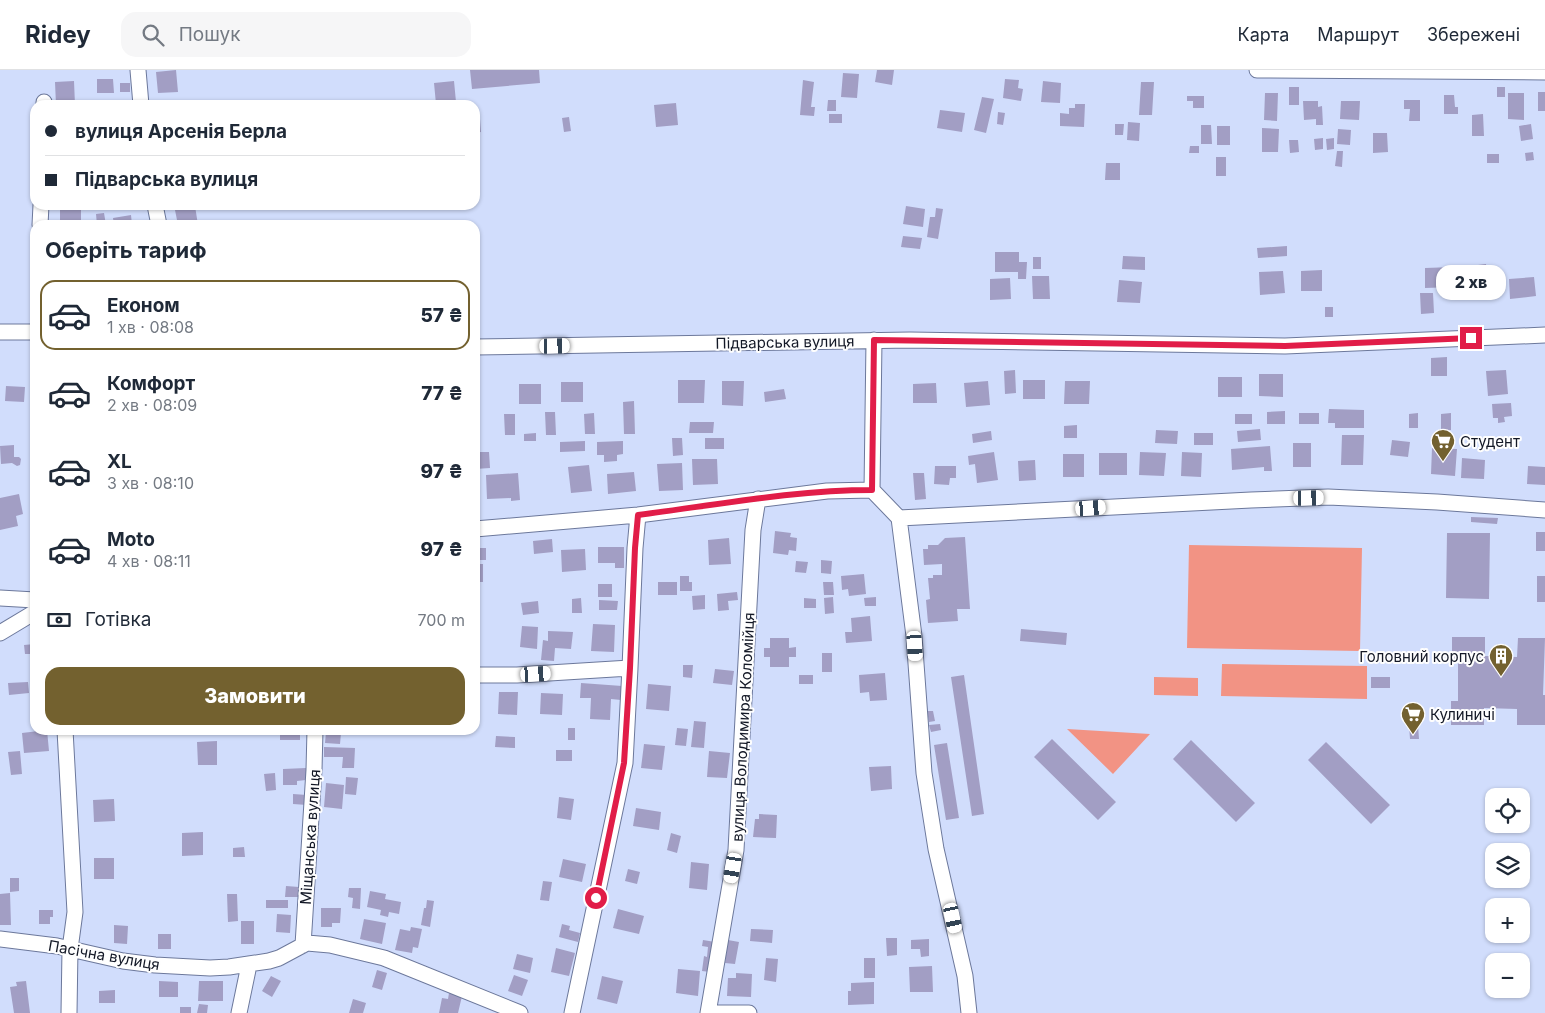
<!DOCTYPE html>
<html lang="uk">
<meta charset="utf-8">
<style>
:root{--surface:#fff;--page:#f6f6f7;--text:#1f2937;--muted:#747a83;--line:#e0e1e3;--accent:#73612f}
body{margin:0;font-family:Inter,sans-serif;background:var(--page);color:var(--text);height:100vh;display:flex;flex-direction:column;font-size:19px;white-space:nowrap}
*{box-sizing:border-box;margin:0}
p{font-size:16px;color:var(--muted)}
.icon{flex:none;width:28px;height:28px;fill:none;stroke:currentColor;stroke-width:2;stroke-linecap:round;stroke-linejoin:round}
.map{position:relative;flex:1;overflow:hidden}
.panel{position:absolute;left:30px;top:150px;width:450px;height:515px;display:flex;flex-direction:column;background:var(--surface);border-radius:15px;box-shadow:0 1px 4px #0004}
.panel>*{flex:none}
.top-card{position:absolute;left:30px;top:30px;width:450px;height:110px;border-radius:15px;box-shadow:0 1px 4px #0004;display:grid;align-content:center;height:110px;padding:0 15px;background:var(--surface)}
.fabs{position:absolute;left:1485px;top:718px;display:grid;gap:10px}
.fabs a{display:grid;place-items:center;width:45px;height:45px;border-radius:10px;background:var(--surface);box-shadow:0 1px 4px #0004;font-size:25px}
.end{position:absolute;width:22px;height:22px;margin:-11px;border:6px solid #e11d48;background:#fff;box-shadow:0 0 0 2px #fff}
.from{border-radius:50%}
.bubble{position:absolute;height:35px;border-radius:15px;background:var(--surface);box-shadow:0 1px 4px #0004;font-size:16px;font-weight:800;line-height:35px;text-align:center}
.car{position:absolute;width:15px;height:30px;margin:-15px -8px;border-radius:6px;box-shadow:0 0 4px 1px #0007;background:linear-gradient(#fff 24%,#345 0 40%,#fff 0 76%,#345 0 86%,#fff 0)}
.top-card b{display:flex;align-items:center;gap:18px;height:48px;font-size:19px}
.top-card b+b{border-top:1px solid var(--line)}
.top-card i{width:12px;height:12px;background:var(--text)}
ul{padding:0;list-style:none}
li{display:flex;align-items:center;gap:15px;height:70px;margin:0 10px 8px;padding:0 5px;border:2px solid transparent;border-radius:15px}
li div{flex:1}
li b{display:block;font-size:19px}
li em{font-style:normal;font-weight:800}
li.on{border-color:var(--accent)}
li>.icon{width:45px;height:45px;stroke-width:1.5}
h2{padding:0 15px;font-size:22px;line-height:60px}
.pay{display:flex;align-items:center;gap:12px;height:55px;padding:0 15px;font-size:19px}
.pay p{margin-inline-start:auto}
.button{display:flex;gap:10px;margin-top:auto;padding:10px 15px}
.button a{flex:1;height:58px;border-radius:15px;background:var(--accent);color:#fff;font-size:20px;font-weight:800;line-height:58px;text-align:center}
header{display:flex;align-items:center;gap:30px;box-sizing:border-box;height:70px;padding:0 25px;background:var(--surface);border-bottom:1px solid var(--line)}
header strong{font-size:24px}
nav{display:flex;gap:28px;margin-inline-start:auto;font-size:18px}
.search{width:350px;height:45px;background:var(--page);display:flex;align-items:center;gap:12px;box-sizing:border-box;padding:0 18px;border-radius:15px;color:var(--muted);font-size:19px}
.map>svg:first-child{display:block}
</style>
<header>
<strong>Ridey</strong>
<div class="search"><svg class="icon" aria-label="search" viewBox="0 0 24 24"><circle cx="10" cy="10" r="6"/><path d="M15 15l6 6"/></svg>Пошук</div>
<nav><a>Карта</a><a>Маршрут</a><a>Збережені</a></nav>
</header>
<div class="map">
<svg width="1545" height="943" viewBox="0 0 1545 943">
<rect width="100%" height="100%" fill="#d1ddfc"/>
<path fill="#f29384" d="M1189,475L1362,478L1360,581L1187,578Z
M1222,594L1367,596V629L1221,626Z
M1154,607L1198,608V626L1154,625Z
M1067,659L1150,664L1113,704Z"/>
<path fill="#a29ec4" d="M176,0L178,22L158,23L156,2Z
M470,0H539L540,13L472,19Z
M877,0H894L892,15L875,12Z
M843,3L859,4L857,28L841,27Z
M97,9H113L114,23H97Z
M1005,9L1019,10L1018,18L1023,19L1021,31L1003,28Z
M803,10L814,12L811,37H815L814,46L800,45Z
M74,11L75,35H56L55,12Z
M454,11L456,32L436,34L434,13Z
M1043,11L1061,13L1060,33L1041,32Z
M1141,12H1154L1152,45H1139Z
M120,13H130V22H120Z
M1289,17H1299V35H1289Z
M1497,17H1505V27H1497Z
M1538,22H1545V41H1538Z
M1265,23H1278L1277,51L1264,50Z
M1508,23H1524V50L1508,49Z
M1444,25H1454L1455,37H1458V44H1444Z
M1187,26H1204V38H1193V31H1187Z
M982,27L994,29L986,63L974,60Z
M828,30H836V41H827Z
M1404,30H1420V51H1409L1410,39H1404Z
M1303,31H1318V37L1322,36L1323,55H1316V49L1304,50Z
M1341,31H1360L1359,50L1340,49Z
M676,33L678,55L656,57L654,35Z
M1075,34H1085L1084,57L1060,56V43L1069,44V38H1075Z
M940,40L965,43L962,62L937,58Z
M998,42L1005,43L1003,55L997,54Z
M829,44H842V53H829Z
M1483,44L1484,66H1472V45Z
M569,47L571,61L564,62L562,48Z
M475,49H480L481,62L475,63Z
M1128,52L1140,53L1139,71L1127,70Z
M1115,54H1124L1123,65H1115Z
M1531,54L1533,69L1521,71L1519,56Z
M1201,55H1211L1212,74H1201Z
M1217,56H1230V75H1217Z
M1262,58L1279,59L1278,82H1262Z
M1338,59L1351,60L1350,75L1337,74Z
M1373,63H1387L1388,82L1373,83Z
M1323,68V79L1315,80L1314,69Z
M1334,68V79L1327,80L1326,69Z
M1289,70H1298L1299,82L1290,83Z
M1190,76H1199V83H1189Z
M1337,81H1343L1342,97L1335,96Z
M1533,82L1534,90L1526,91L1525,83Z
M1487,84H1499V93H1487Z
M1216,87H1226V106H1216Z
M1106,93H1120V110H1105Z
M60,135H81V155H60Z
M195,136L198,155H178L175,140Z
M906,136L925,139L923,157L903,154Z
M936,138L943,139L938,169L927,167L930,147H935Z
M104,143L106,155H97L96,144Z
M131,145L132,155H114L113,148Z
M903,166L922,168L920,179L901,177Z
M1287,176V186L1258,188L1257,178Z
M995,182H1019V192H1027L1026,209H1018V202H995Z
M1123,186L1145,187V200L1122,199Z
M1033,187H1041V199H1033Z
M1486,194L1489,227L1465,229L1462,197Z
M1453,197L1454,217L1425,218V198Z
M1322,200V221H1301V201Z
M1283,201L1285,223L1260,225L1259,202Z
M1032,206H1049L1050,229H1033Z
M1534,207L1536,226L1510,229L1509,209Z
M1010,208L1011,229L990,230V209Z
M1119,210L1142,212L1140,233L1117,232Z
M1420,223H1433L1434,243L1421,244Z
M1325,237H1333V247H1325Z
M1447,287V306H1431V288Z
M1015,300L1016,323L1005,324L1004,301Z
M1506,300L1508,324L1488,326L1486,301Z
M1259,304H1283V327L1259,326Z
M1218,307H1242V327H1218Z
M678,310H705L704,333H678Z
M1023,310H1045V329H1023Z
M722,311H744L743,336L722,335Z
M988,311L990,335L966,337L964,313Z
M1065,311H1090L1089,334H1064Z
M561,312H583V332H561Z
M936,313L937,333H913V314Z
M519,314H541V334H519Z
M6,316L25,317L24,332L5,331Z
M784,319L786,329L765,332L764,322Z
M634,331L635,364H624L623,332Z
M1511,333L1512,346L1504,347L1505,352L1498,353V348H1493L1492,334Z
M1329,339L1364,340V358H1335V353H1328Z
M1285,341V354H1267V342Z
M545,342H555L556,365H546Z
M594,343L595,364H585L584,344Z
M1299,343H1319V354H1299Z
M1418,343V358H1409V344Z
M1451,343V360L1441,361V344Z
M504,344H515V365H505Z
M1235,344H1252V354H1235Z
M690,352H714L713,363H689Z
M1077,355V368H1064V356Z
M1260,359L1261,370L1238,372L1237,361Z
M1156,360L1178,361L1177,374L1155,373Z
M991,361L992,370L973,373L972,364Z
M536,363V371H524V364Z
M1194,363H1213V375H1194Z
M1342,365H1364L1363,395H1341Z
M672,368H682L683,385L673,386Z
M705,368H724V379H705Z
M1392,370L1410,372L1408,387L1390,385Z
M585,371V381L560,382V372Z
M623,371V384L617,385V391L604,392V385H597V372Z
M1293,373H1311V397H1293Z
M14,375V387H19L21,389L20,395L17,396L12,393L1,394L0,376Z
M1270,376L1272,401H1264V397L1232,400L1231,379Z
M1432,378L1457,379L1455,406L1431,404Z
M475,382H489L490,398L475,399Z
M994,382L998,410L977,413L975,394L969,395L968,386Z
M1140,382L1166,383L1164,406L1139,405Z
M1182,382L1202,383L1201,407L1181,406Z
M1099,383H1127V405H1099Z
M1063,384H1084V407H1063Z
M1462,388L1485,390L1484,409L1461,408Z
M692,389H717L718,414L693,415Z
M1035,390L1036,410L1019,411L1018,391Z
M682,393L683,420L659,421L657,394Z
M589,395L592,421L571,423L568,397Z
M935,396H956V408H950L949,415L934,414Z
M1528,396L1545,397V415L1527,414Z
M634,402L636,421L608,424L607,404Z
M518,403L520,430L511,431V428L487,429L486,405Z
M913,403H924L926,429L915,430Z
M19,424L23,444L16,446L18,456L0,460V428Z
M1471,447L1498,448L1497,454L1471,452Z
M775,461L791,463L790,467L797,468L796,481L789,480L788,485L773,483Z
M1536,462H1545V481H1536Z
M1447,463H1490L1489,529L1446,528Z
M965,467L970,539H957L958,551L928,553L926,530L930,529L928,508H933V505H942V494L924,495L923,479H928V475H938L945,468Z
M729,468L731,494L709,495L708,470Z
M552,469L553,482L534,484L533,471Z
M598,477H624V498H615V493H598Z
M475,478H486V490H475Z
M585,479L586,500L562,502L561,480Z
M821,490L832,491L831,504L821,503Z
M796,491L808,492L806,503L795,502Z
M475,494H483V512H475Z
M864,504L866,524L849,526L848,519L842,520L841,506Z
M680,506H689V512H692V521H680Z
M1537,506H1545V532H1537Z
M658,512H677V525H658Z
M823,512H833L834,525H824Z
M598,514H612V527H598Z
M737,522L738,530L728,531L729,540L718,541L717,524Z
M705,525V539L693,540L692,526Z
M833,527L834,543L825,544L824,528Z
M876,527V536H865L864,528Z
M581,528L582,543H572V529Z
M804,528L816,529V538H804Z
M599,530L618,531L617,540H599Z
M538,531L539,543L523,545L521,533Z
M870,546L872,571L846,573L845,562H852L851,548Z
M593,554L615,555L614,582L591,581Z
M522,556L538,557L537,579L520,577Z
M1021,559L1067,563L1066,575L1020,571Z
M548,561L573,562L571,579L555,578L554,591L541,590L543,570L548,571Z
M1452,567H1485V586L1517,587L1518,568H1545L1543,625H1545V655H1517V639L1484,638V655H1451V631H1458V589H1452Z
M770,568H789V578L796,577V587H789V597H770V587H764V578H770Z
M35,574V606H33L31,584H25L24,575Z
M822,583H832V602H822Z
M683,595H693L692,608L683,607Z
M715,599L734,601L732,615L713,613Z
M885,603L887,630L870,631L869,622L860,623L859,605Z
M799,605H813V614H799Z
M964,605L984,744L972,746L951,607Z
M1371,607H1390V618H1371Z
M28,612L29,623L9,625L8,613Z
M581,613L622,616L621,630L611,629L610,650L590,649L591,628H580Z
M648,614L671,616L669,641L646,639Z
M499,622H518L517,645L498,644Z
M541,623L563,624L562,645L540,644Z
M927,641H933L935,651L929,652Z
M694,651L706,652L704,678L691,677Z
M940,654L941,660L931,662L929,655Z
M1409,655H1418L1419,669H1410Z
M568,658H575V670H568Z
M677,658L688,659L686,676L675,675Z
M47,660L49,681L24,683L22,663Z
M280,660H300V670H280Z
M352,660H367L366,665L352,664Z
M326,662L341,663L340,674L325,673Z
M496,666L515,667V678L495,677Z
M1052,669L1116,732L1098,750L1034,687Z
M1191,670L1255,733L1236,752L1173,689Z
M217,671V695H198L197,672Z
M1326,672L1390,735L1371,754L1308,690Z
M947,673L959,748L946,750L934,675Z
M644,674L665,676L662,700L641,698Z
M324,677L355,678L354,698H342L343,687H324Z
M556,680H572V691H556Z
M20,681L22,704L11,705L8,682Z
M709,681L730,683L727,708L707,707Z
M891,696L892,719L871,721L869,697Z
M306,698V710L297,711V715H283V699Z
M275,703L276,720L266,721L264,704Z
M346,707L358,708L356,725L345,724Z
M326,713L344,715L342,739L324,737Z
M293,724L307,725V735L293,734Z
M559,727L574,729L571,750L557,748Z
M114,729L115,751L94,752L93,730Z
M636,738L661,742L659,760L633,756Z
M759,744L777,745L776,768L753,767L755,749H759Z
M203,762V785L182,786V763Z
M671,763L681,766L677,783L667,780Z
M244,777L245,787H233V778Z
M94,788H114V809H94Z
M563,789L586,794L582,812L559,807Z
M691,792L709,794L707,820L689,818Z
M628,799L640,802L637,814L625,811Z
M10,808H19V821L10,822Z
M543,811L552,812L549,831L540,830Z
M286,816L299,817V827H285Z
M349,818H361L360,839L352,838L353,828L348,827Z
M370,821L386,824L385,829L401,832L399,844L389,842L388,847L380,845L381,840L367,837Z
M10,823L11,855H0V824Z
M227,824H237L238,851L228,852Z
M266,830H288V838H266Z
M427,830L434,831L430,857L421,855L424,838H426Z
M321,838H341L340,853H332V857H321Z
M618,839L644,846L639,864L613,858Z
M39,840H53V847H50V854H39Z
M277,844L291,845L290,863L276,862Z
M364,849L386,853L382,874L360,869Z
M241,851H254V874H241Z
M562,854L570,856L569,860L580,863L578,872L559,867Z
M114,855L128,856L127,874L114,873Z
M411,857L422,859L418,878L413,877L412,883L395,880L400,859L410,861Z
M751,859L773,860L772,873L750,871Z
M158,864H171V879H158Z
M886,868H897V885L887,886Z
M929,869V886L921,887L920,879H911V870Z
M703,870L715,872L710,902L702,901L704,886L707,887L708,877L702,876Z
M728,870L739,872L735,894L725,893Z
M556,878L575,883L569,906L551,902Z
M517,884L533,888L530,903L513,899Z
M766,888L778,889L776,912L764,910Z
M864,888H875V908H864Z
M932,896L933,922H910L909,897Z
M678,899L700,901L698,926L676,923Z
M377,900L387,903L382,920L372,917Z
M736,903L752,904L751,927L727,926L728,908H736Z
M514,905L528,910L522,926L508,921Z
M271,906L281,911L272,927L262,921Z
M602,906L623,911L617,934L597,929Z
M26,911L30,943H14L10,917L17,916L16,912Z
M159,911L178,912V927H159Z
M199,911H223V931H198Z
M874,912V934L848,935V921H851V913Z
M115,920V933H99V921Z
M449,923L462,926L458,943H439L442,928L448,929Z
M353,929L366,933L363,943H349Z
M199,934L208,935L207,943H197Z
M180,937H191V943H180Z"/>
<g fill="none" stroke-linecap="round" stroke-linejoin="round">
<g stroke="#6c789b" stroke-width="17">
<path id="street" d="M138,0L141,35
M1257,0L1545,2
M44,35V32
M155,135L159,155
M40,155L41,135
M0,262H35
M874,270L872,420L899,448
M475,277L910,270L1285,276L1545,265
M899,448L1251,430L1328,427L1437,432L1545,440
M899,448L914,566L924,703L936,779L965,906L969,943
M475,459L638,445L827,421L872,420
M0,528L35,530
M0,563L35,542
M475,605H517L630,598
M65,660L75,842L70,879L69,943
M0,869L57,876L123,891L155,895L210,898L229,897L269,891L279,888L307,873L330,875L384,888L520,943
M303,875L314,700L315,660
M239,943L249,895
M572,943L625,693L630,598L635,478L638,445
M708,943L736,780L753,460L758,429
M711,943H749"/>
</g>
<use href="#street" stroke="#fff" stroke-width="15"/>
</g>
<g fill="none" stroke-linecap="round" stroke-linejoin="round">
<path stroke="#e11d48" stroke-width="6" d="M596,828L624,693L630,598L635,478L638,445C716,435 794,420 872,420L874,270L1285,276L1471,268"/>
</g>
<defs>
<g id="supermarket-pin" transform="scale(1.25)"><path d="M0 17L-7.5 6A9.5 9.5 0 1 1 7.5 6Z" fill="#73612f" stroke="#fefefe"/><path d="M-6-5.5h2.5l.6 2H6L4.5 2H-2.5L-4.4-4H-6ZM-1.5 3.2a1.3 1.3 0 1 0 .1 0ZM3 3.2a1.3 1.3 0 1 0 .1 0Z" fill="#fff"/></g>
<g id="building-pin" transform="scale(1.25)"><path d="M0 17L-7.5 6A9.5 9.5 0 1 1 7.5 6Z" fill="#73612f" stroke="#fefefe"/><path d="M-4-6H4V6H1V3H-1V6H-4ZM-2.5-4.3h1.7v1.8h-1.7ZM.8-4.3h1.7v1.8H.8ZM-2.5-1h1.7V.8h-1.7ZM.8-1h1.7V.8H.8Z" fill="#fff"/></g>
</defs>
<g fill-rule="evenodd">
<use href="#supermarket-pin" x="1443" y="371"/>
<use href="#building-pin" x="1501" y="586"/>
<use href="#supermarket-pin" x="1413" y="644"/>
</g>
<g text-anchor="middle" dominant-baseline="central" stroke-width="4" stroke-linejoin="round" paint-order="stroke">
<g font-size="15" fill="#131826" stroke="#fefefe">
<text transform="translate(785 272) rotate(-1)">Підварська вулиця</text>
<text transform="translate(743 657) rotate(-87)">вулиця Володимира Коломійця</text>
<text transform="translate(310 767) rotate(-86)">Міщанська вулиця</text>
<text transform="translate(104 885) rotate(10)">Пасічна вулиця</text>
</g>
<g font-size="15" fill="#131826" stroke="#fefefe" text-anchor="start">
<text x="1460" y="371">Студент</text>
<text x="1484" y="586" text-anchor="end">Головний корпус</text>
<text x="1430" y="644">Кулиничі</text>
</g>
</g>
</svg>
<div class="fabs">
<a><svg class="icon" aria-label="locate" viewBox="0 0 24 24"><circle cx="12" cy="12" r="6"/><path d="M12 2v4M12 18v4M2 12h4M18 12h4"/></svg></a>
<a><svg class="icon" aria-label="layers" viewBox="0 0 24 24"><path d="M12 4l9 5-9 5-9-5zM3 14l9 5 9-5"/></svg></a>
<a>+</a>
<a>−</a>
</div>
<i class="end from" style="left:596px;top:828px"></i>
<i class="end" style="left:1471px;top:268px"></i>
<div class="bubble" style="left:1436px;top:195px;width:70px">2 хв</div>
<i class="car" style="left:555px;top:276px;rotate:89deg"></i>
<i class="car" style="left:1309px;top:428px;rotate:89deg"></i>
<i class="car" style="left:1091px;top:438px;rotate:86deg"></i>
<i class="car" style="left:915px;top:576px;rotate:176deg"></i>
<i class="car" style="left:536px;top:604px;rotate:87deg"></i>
<i class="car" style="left:733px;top:798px;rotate:190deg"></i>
<i class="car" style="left:953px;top:848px;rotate:168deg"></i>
<div class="top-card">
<b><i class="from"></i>вулиця Арсенія Берла</b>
<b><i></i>Підварська вулиця</b>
</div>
<section class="panel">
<h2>Оберіть тариф</h2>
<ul>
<li class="on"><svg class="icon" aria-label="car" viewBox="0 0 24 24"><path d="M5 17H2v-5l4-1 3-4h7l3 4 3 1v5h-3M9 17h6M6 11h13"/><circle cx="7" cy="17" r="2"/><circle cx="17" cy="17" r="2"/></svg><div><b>Економ</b><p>1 хв · 08:08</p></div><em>57 ₴</em></li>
<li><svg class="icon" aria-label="car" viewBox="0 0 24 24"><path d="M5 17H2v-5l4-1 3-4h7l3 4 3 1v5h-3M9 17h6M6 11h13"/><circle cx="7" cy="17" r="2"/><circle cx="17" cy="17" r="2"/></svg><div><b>Комфорт</b><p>2 хв · 08:09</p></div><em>77 ₴</em></li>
<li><svg class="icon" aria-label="car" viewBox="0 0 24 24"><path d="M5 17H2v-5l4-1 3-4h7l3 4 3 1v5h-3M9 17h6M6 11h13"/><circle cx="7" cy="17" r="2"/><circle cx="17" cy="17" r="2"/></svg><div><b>XL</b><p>3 хв · 08:10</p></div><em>97 ₴</em></li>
<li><svg class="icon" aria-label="car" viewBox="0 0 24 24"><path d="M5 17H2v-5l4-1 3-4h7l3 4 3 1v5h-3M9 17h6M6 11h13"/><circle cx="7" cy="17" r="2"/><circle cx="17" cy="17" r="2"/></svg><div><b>Moto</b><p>4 хв · 08:11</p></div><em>97 ₴</em></li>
</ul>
<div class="pay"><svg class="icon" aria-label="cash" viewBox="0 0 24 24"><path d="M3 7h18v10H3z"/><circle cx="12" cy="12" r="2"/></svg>Готівка<p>700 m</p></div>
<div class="button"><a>Замовити</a></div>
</section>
</div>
